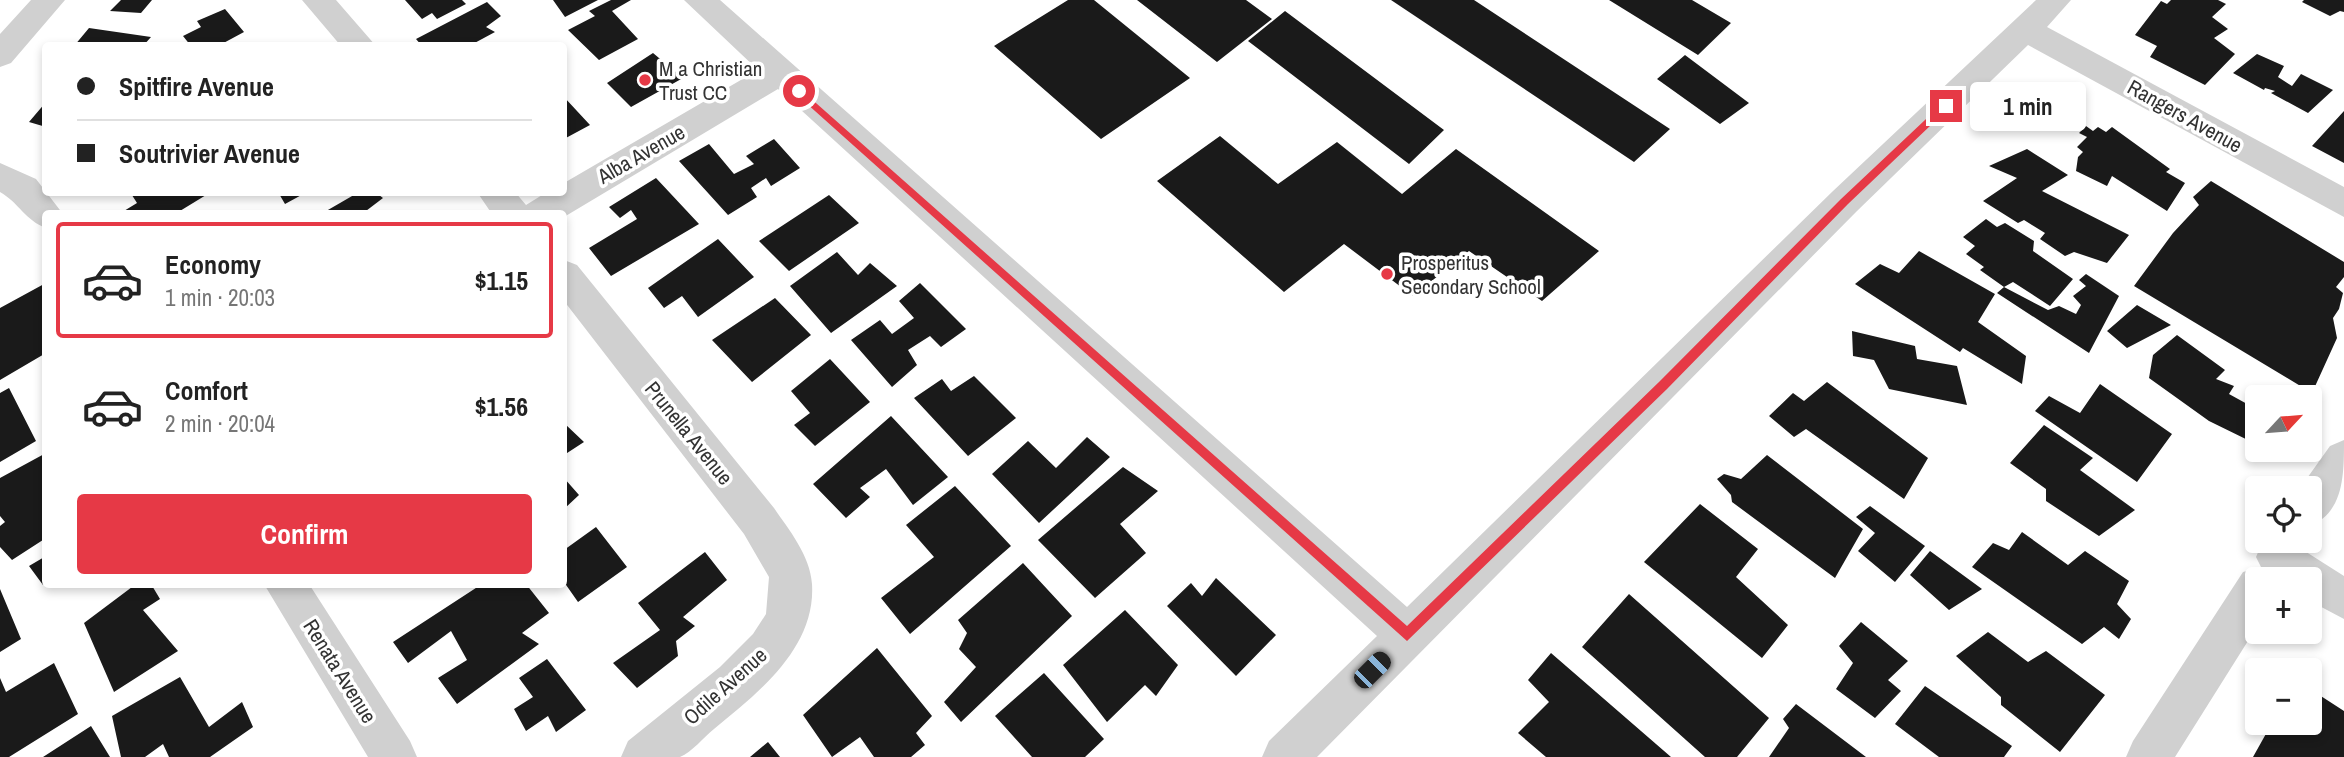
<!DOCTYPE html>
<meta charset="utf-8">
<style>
:root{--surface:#fff;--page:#f2f2f2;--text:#222;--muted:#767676;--line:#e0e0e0;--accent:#e63946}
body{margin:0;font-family:"Archivo Narrow",sans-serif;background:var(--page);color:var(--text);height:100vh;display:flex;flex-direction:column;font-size:26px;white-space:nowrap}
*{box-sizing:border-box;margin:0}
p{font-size:23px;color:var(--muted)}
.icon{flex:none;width:38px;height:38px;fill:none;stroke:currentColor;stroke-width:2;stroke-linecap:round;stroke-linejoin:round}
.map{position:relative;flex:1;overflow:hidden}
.side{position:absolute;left:42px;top:210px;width:525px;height:378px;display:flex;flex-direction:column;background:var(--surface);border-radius:7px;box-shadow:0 4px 10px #0003}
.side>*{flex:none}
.top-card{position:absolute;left:42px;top:42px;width:525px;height:154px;border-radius:7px;box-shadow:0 4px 10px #0003;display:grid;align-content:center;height:154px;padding:0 35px;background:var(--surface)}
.needle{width:46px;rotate:64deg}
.controls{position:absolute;left:2245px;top:385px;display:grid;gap:14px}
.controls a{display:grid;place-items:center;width:77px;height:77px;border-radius:7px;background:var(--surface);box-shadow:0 4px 10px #0003;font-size:35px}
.end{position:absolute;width:32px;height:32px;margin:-16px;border:9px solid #e63946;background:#fff;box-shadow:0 0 0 4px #fff}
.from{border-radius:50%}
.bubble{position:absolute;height:49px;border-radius:7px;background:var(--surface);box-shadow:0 4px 10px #0003;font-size:23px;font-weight:700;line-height:49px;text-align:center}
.car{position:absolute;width:21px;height:42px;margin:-21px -10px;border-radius:9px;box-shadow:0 0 5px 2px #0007;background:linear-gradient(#222 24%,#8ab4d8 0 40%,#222 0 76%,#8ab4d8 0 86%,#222 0)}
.top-card b{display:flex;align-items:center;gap:24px;height:66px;font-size:26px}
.top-card b+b{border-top:2px solid var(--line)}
.top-card i{width:18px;height:18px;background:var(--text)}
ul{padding:12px 0 0;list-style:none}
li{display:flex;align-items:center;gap:21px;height:116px;margin:0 14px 10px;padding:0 21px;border:4px solid transparent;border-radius:7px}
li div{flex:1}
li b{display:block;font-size:26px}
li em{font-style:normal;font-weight:700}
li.current{border-color:var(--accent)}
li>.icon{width:63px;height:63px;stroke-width:1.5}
.action{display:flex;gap:14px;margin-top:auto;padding:14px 35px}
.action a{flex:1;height:80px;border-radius:7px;background:var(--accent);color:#fff;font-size:28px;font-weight:700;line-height:80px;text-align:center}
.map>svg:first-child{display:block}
</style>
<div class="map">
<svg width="2344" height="757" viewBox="0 0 2344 757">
<rect width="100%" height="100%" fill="#fff"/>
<path fill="#1a1a1a" d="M121,0H152L141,13L110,11Z
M405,0H462L466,4L437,19L432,13L422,19Z
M553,0H598L565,17Z
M611,0H631L612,11L638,39L599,60L568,30L595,16L589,11Z
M1068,0H1094L1190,78L1101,139L994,46Z
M1137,0H1246L1272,19L1217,62Z
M1391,0H1474L1670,129L1634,162Z
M1609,0H1692L1731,23L1698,55Z
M2171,0H2218L2226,4L2212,17L2228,29L2214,38L2235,54L2205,85L2150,57L2157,46L2135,35L2161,1L2167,4Z
M2304,0H2344V12L2340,11L2330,16L2302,2Z
M487,2L501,16L486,27L495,32L469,46H422L416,39Z
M225,9L244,32L218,46H191L183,36L201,27L197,21Z
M1285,11L1444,130L1409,164L1248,41Z
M89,28L151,37L143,46H74Z
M653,53L683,78L631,107L607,83Z
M2257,54L2284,66L2278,77L2292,86L2301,74L2333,90L2308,113L2271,93L2275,91L2265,88L2264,90L2233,73Z
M1685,55L1749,103L1720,124L1657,79Z
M564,97L590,125L564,139Z
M46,102V127L29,122Z
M2344,111V163L2312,146Z
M2086,126L2093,131L2098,127L2106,132L2112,127L2170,169L2166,172L2185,183L2167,211L2112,176L2107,186L2076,171L2078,157L2083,152L2077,147L2087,137L2079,133Z
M1220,136L1278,184L1337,142L1402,194L1456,149L1599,251L1542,301L1469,251L1413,296L1344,244L1284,292L1157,181Z
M774,139L800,168L771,186L766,178L751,188L757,197L728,215L679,161L709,144L734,174L754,164L746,156Z
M2027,149L2068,175L2042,191L2129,235L2107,263L2074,252L2065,256L2040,239L2045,233L2024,220L2018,223L1983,201L2017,178L1989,166Z
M656,178L699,224L611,276L589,248L637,219L631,210L620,218L609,207Z
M2211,181L2344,262V277L2336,287L2343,293L2339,309L2333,318L2337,338L2312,393L2134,286L2173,233L2199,205L2193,197Z
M130,192H211L175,214H119L137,203Z
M278,192H307L285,204Z
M359,192H375L383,198L362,214H321Z
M829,195L859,223L789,271L759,241Z
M1986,219L1997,227L2005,223L2034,241L2033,251L2073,279L2050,306L2013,282L2004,287L1980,270L1984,267L1966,254L1975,246L1963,237Z
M718,239L754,277L698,317L682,296L664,308L648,288Z
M1919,251L1995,294L1978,322L2026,356L2022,384L1963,348L1960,352L1855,284L1880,264L1899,273Z
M837,252L858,275L870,263L897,286L831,333L790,286Z
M2086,274L2119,296L2089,353L1997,293L2004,287L2048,310L2059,306L2076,314L2081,305L2073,296L2086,286L2079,280Z
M920,283L966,329L941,347L930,336L908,350L917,365L892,387L851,340L880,320L892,334L914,318L899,301Z
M44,284L46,353L0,380V308Z
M775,298L811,335L752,382L712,340Z
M2137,305L2171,325L2127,348L2107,331Z
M1852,331L1915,346L1917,359L1957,366L1967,405L1889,389L1874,360L1853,356Z
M2177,335L2225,370L2216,379L2234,386L2229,394L2258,410V445L2209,421L2149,378L2153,355Z
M830,359L870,402L815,446L794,425L810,413L791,391Z
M974,376L1016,418L968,456L914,398L942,379L951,391Z
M1827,382L1928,458L1904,499L1806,429L1794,437L1769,416L1793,393L1804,401Z
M2100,384L2172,434L2137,482L2035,411L2049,396L2080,413Z
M9,388L36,441L0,462V393Z
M891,416L948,477L913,505L886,469L860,488L870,497L846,518L813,484Z
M565,424L584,442L564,455V426Z
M2044,425L2093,458L2080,470L2135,510L2099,536L2046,501V489L2010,463Z
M1087,437L1110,457L1039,523L992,474L1028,441L1056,468Z
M46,453V538L12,560L0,547V526L5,522L0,516V478Z
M1767,455L1863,529L1835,578L1732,502L1731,495L1717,479L1724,474L1741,479Z
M1123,467L1158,491L1120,524L1146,553L1095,598L1038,540Z
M564,478L579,495L564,509Z
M955,486L1011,546L910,634L881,598L934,557L906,525Z
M1700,504L1758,549L1736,577L1788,625L1762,658L1644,562Z
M1870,506L1925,546L1895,582L1858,551L1875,533L1856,517Z
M596,527L627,567L578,602L564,582V550Z
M2022,532L2068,565L2085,551L2129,581L2117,604L2131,619L2119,639L2104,627L2082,644L1972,567L1993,543L2009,550Z
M1930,551L1982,589L1949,610L1910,575Z
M705,552L727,580L683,617L695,626L676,641L678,656L637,688L613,663L660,630L638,603Z
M46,556V582L43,585L29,566Z
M1023,563L1072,616L961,722L944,702L976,667L959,649L967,633L958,620Z
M1216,578L1276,635L1236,676L1167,606L1191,583L1202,596Z
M136,584H151L160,599L143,610L178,651L114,692L84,623Z
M482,584H526L549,613L522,633L539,644L457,704L438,678L467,660L451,631L408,663L393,642Z
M0,589L21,639L0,652Z
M1629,594L1769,718L1737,757H1705L1582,647Z
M1125,610L1178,665L1156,696L1145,685L1107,722L1063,665Z
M1861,622L1908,661L1888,680L1901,691L1875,718L1836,689L1853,663L1839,646Z
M1988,632L2028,662L2046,651L2105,695L2060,752L2001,705V697L1956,656Z
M877,648L932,716L916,733L925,745L911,757H874L860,737L832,757L803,715Z
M1551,653L1671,757H1546L1518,733L1549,702L1528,680Z
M547,659L586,710L556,732L548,716L526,731L514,709L533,697L519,678Z
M54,663L78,714L9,757H0V678L6,692Z
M1044,673L1104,739L1085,757H1032L995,716Z
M180,677L209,727L242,702L253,727L210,757H169L163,744L145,757H121L112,716Z
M1925,686L2012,746L2004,757H1939L1895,724Z
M2310,689L2344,711V757H2253L2272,723H2310Z
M1796,704L1866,757H1769L1789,728L1783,719Z
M91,726L110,757H43Z
M768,742L780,757H750Z"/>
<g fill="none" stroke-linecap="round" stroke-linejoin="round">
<path fill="#d0d0d0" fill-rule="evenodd" d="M31,0H65L11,63L0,67V34Z
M302,0H336L376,46H341Z
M684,0H720L1407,607L1833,191L2036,0H2071L2047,27L2344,187V217L2028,45L1857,211L1317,757H1262L1269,741L1377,636L778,89L564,217V214H492L477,192H515L526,205L547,192H564V183L758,70Z
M0,163L36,179L63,214H46V228C26,221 18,202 0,192Z
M564,260L577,265L774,508C789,530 810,555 812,584C816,648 758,693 714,729C704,737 692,752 680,757C669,757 635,757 621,757L628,741L720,667L753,634L766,614L769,577L744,534L564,301Z
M2344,440C2344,475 2344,512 2310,526V488H2300L2330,446Z
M2269,541L2292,543L2344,576V619L2310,601V579H2258V625L2175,757H2126L2133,741L2243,572L2261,567L2256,557L2262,543Z
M264,584H309L410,741L417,757H368Z"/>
</g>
<path fill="#e63946" d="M799,88L1407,626L1659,382L1841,199L1942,104L1951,106L1848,204L1667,389L1407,641L796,94L794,91Z"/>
<g fill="#e63946" stroke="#fff" stroke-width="2.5">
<circle cx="645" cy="80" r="7"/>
<circle cx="1387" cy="274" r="7"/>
</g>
<g text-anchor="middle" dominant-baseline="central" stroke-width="7" stroke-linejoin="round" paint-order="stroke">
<g font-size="21" fill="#333" stroke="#fff" text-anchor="start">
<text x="659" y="68">M a Christian<tspan x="659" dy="24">Trust CC</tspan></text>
<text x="1401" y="262">Prosperitus<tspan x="1401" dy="24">Secondary School</tspan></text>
</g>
<g font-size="21" fill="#333" stroke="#fff">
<text transform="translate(2185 116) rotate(29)">Rangers Avenue</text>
<text transform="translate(641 154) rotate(-30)">Alba Avenue</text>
<text transform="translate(689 433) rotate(51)">Prunella Avenue</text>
<text transform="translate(340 671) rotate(58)">Renata Avenue</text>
<text transform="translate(725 686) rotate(-42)">Odile Avenue</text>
</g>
</g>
</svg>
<div class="controls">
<a><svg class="needle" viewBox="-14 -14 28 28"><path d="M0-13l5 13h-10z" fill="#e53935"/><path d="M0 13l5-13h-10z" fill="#767676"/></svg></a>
<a><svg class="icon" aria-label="locate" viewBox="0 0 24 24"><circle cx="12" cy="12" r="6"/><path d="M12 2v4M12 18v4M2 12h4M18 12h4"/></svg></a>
<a>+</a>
<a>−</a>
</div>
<i class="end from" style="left:799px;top:91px"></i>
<i class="end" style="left:1946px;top:106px"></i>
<div class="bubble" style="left:1970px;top:82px;width:116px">1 min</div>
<i class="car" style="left:1372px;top:670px;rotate:45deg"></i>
<div class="top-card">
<b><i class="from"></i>Spitfire Avenue</b>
<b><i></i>Soutrivier Avenue</b>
</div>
<section class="side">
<ul>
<li class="current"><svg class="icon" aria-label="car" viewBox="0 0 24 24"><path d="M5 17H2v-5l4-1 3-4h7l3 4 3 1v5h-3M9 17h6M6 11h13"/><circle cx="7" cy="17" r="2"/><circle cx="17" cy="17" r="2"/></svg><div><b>Economy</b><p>1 min · 20:03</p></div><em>$1.15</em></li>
<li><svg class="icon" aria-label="car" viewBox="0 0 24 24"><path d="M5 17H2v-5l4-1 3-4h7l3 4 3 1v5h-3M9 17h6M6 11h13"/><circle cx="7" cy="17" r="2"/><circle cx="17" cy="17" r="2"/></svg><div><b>Comfort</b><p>2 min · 20:04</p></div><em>$1.56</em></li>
</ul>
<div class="action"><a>Confirm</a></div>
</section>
</div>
